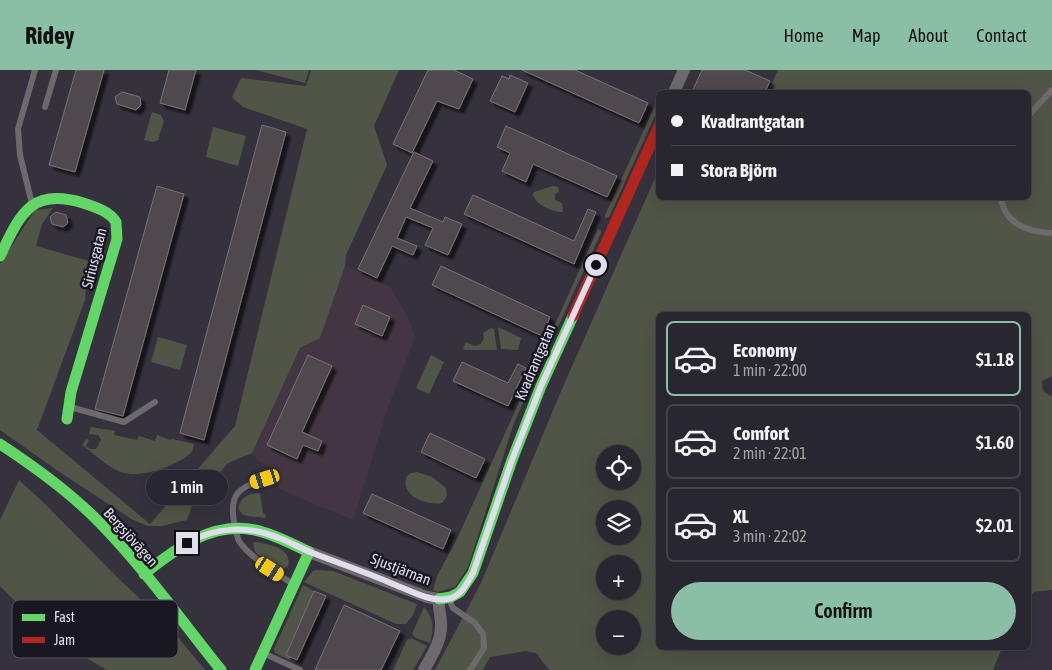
<!DOCTYPE html>
<meta charset="utf-8">
<style>
:root{--surface:#28262e;--page:#302e36;--text:#f1f3f6;--muted:#a5a5aa;--line:#44434a;--accent:#8abfa5}
body{margin:0;font-family:"Asap Condensed",sans-serif;background:var(--page);color:var(--text);height:100vh;display:flex;flex-direction:column;font-size:19px;white-space:nowrap}
*{box-sizing:border-box;margin:0}
p{font-size:16px;color:var(--muted)}
.icon{flex:none;width:28px;height:28px;fill:none;stroke:currentColor;stroke-width:2;stroke-linecap:round;stroke-linejoin:round}
.map{position:relative;flex:1;overflow:hidden}
.side{position:absolute;left:656px;top:242px;width:375px;height:338px;display:flex;flex-direction:column;background:var(--surface);border-radius:8px;box-shadow:0 5px 20px #0002,0 0 0 1px var(--line)}
.side>*{flex:none}
.top-card{position:absolute;left:656px;top:20px;width:375px;height:110px;border-radius:8px;box-shadow:0 5px 20px #0002,0 0 0 1px var(--line);display:grid;align-content:center;height:110px;padding:0 15px;background:var(--surface)}
.fabs{position:absolute;left:596px;top:375px;display:grid;gap:10px}
.fabs a{display:grid;place-items:center;width:45px;height:45px;border-radius:50%;background:var(--surface);box-shadow:0 5px 20px #0002,0 0 0 1px var(--line);font-size:25px}
.end{position:absolute;width:22px;height:22px;margin:-11px;border:6px solid #e0ddec;background:#111;box-shadow:0 0 0 2px #111}
.from{border-radius:50%}
.bubble{position:absolute;height:35px;border-radius:18px;background:var(--surface);box-shadow:0 5px 20px #0002,0 0 0 1px var(--line);font-size:16px;font-weight:600;line-height:35px;text-align:center}
.car{position:absolute;width:15px;height:30px;margin:-15px -8px;border-radius:6px;box-shadow:0 0 4px 1px #0007;background:linear-gradient(#f5c518 24%,#345 0 40%,#f5c518 0 76%,#345 0 86%,#f5c518 0)}
.top-card b{display:flex;align-items:center;gap:18px;height:48px;font-size:19px}
.top-card b+b{border-top:1px solid var(--line)}
.top-card i{width:12px;height:12px;background:var(--text)}
ul{padding:9px 0 0;list-style:none}
li{display:flex;align-items:center;gap:15px;height:75px;margin:0 10px 8px;padding:0 5px;border:2px solid var(--line);border-radius:8px}
li div{flex:1}
li b{display:block;font-size:19px}
li em{font-style:normal;font-weight:600}
li.current{border-color:var(--accent)}
li>.icon{width:45px;height:45px;stroke-width:1.5}
.action{display:flex;gap:10px;margin-top:auto;padding:10px 15px}
.action a{flex:1;height:58px;border-radius:30px;background:var(--accent);color:#111;font-size:20px;font-weight:600;line-height:58px;text-align:center}
header{display:flex;align-items:center;gap:30px;box-sizing:border-box;height:70px;padding:0 25px;background:var(--accent);color:#111}
header strong{font-size:24px}
nav{display:flex;gap:28px;margin-inline-start:auto;font-size:18px}
.map>svg:first-child{display:block}
</style>
<header>
<strong>Ridey</strong>
<nav><a>Home</a><a>Map</a><a>About</a><a>Contact</a></nav>
</header>
<div class="map">
<svg width="1052" height="600" viewBox="0 0 1052 600">
<defs>
<filter id="shadow"><feDropShadow dx="4.5" dy="4.5" stdDeviation="1" flood-color="#0009"/></filter>
</defs>
<rect width="100%" height="100%" fill="#35323e"/>
<path fill="#433642" d="M345,196L390,217L408,247L415,268L388,337L353,450L279,419V401L258,391L252,383L300,278L320,268Z"/>
<path fill="#515547" fill-rule="evenodd" d="M256,0H309L305,13Z
M311,0H399L374,56L387,95L346,185L345,196L320,268L300,278L252,383L228,393L192,436L187,450L162,456H148L133,450L61,403L0,360V194L35,140L53,138L42,154L36,176L89,191L85,230L37,360L150,454L235,356L307,59L243,37L232,27L241,8L306,16Z
M778,0H1052V306L1042,311L1043,321L1052,327V520L1034,522L1029,529V245H659V578H1002L993,600H549L536,583L526,581L490,587L483,600H435L481,513L562,319L659,99V128H1029V22H768ZM605,384H632V411H605ZM605,439H632V466H605ZM605,494H632V521H605ZM605,549H632V576H605Z
M659,27V37L609,147L605,148V145Z
M152,42L161,45L164,51L158,70L153,72L144,70Z
M213,57L246,66L238,96L206,87Z
M553,116L558,117L559,122L555,124V130L562,133L563,142C552,142 536,135 533,125L534,122Z
M598,159L601,160V163L542,292H538Z
M498,257L521,268L518,280L501,279Z
M491,258L494,259L497,280H465L463,278L466,272L474,276L481,274L484,268L483,263Z
M158,267L187,275L180,300L151,292Z
M431,285L444,292L429,324L416,318Z
M532,304L535,305V306L514,353L468,497L455,517L437,522L433,520L437,506L456,471Z
M91,357L115,361L114,365L137,370L139,366L155,371L157,365L170,370L172,369L194,374L192,382C179,395 143,408 124,403C111,400 93,383 82,375L86,369L89,370L86,376L91,379H96L101,370L98,365L89,364Z
M417,402L432,407L446,418L447,426L442,433C427,436 399,426 407,406L411,403Z
M19,410L44,433L121,511L167,554L205,600H107L51,568L0,516V450Z
M260,423L263,443L266,445L265,448C255,445 243,450 238,438C241,426 248,424 260,423Z
M255,472C268,474 293,478 288,496L283,499L275,498L255,482L253,473Z
M317,500L333,501L417,534L413,545L406,554H396L304,512L313,501Z
M303,515L314,521L286,585L297,590L294,592L275,583L274,579Z
M424,537C434,548 434,560 430,573L416,568L412,564Z
M411,568L427,576L413,600H393L407,570Z"/>
<path fill="#50494e" stroke="#797175" filter="url(#shadow)" d="M76,0H104L75,102L49,95Z
M169,0H196L185,40L160,33Z
M428,0H454L473,9L459,39L437,31L412,83L393,74Z
M522,0H575L648,33L639,53Z
M702,0H745L770,11L765,22H692Z
M510,5L528,13L515,42L490,31L502,6L509,9Z
M122,22L140,27L141,35L136,40L117,34L115,27Z
M262,55L286,62L204,370L180,363Z
M506,56L617,106L607,127L533,94L526,112L502,101L510,83L497,77Z
M414,82L433,91L410,138L443,152L445,147L462,154L448,185L425,175L433,158L406,147L397,168L417,176L413,185L392,176L377,208L358,199Z
M157,116L184,124L123,346L95,339Z
M473,125L574,171L588,139L596,142L574,194L464,144Z
M56,142L66,145L68,153L63,157L52,154L50,147Z
M441,196L550,247L542,266L432,215Z
M363,235L390,247L382,266L355,254Z
M308,285L332,296L302,362L322,371L318,381L303,375L297,389L267,375Z
M462,292L508,313L518,294L526,298L508,336L453,311Z
M430,363L485,389L476,408L421,382Z
M372,424L451,460L443,479L363,443Z
M314,521L326,526L297,590L286,585Z
M344,535L400,561L381,600H315Z"/>
<g fill="none" stroke-linecap="round" stroke-linejoin="round">
<path stroke="#6e696c" stroke-width="6" d="M45,37L56,0
M1029,45L1052,20
M1001,128C1005,154 1028,162 1052,163
M32,134L20,85L18,59L35,0
M70,337L124,352L155,332
M265,409C239,417 229,424 234,452C236,458 236,466 239,471C248,486 277,504 293,514
M449,529L453,538L475,553L483,564L484,578L470,600
M263,583L300,600"/>
<path stroke="#6e696c" stroke-width="12" d="M674,22L684,0
M309,482L427,527L439,529C438,538 441,545 441,553C442,571 432,585 424,600"/>
<path stroke="#63d668" stroke-width="11" d="M0,186C20,145 30,117 83,133C95,137 109,141 116,152L117,169L71,322L67,349
M0,374C35,397 70,422 99,452C144,498 181,550 221,600
M144,504C175,479 212,451 255,460C274,464 292,474 309,482L255,600
M439,529L451,527L460,522L473,503L512,390L541,316L573,246"/>
<path stroke="#b3261e" stroke-width="11" d="M573,246L659,56"/>
</g>
<g fill="none" stroke-linecap="round" stroke-linejoin="round">
<path stroke="#e0ddec" stroke-width="6" d="M187,473C215,457 249,455 279,468C290,472 300,478 310,482C338,493 366,502 393,514C409,520 429,532 447,529C461,527 467,513 473,503L512,390L541,316L596,195"/>
</g>
<g text-anchor="middle" dominant-baseline="central" stroke-width="5" stroke-linejoin="round" paint-order="stroke">
<g font-size="15" fill="#e0ddec" stroke="#191721">
<text transform="translate(94 188) rotate(-76)">Siriusgatan</text>
<text transform="translate(535 292) rotate(-67)">Kvadrantgatan</text>
<text transform="translate(131 467) rotate(48)">Bergsjövägen</text>
<text transform="translate(401 499) rotate(21)">Sjustjärnan</text>
</g>
</g>
<rect x="12" y="530" width="166" height="58" rx="8" fill="#191721" stroke="#55525e" stroke-width="1"/>
<rect x="22" y="544" width="23" height="7" fill="#63d668"/>
<rect x="22" y="567" width="23" height="6" fill="#b3261e"/>
<g font-size="14" fill="#e0ddec">
<text x="54" y="552">Fast</text>
<text x="54" y="575">Jam</text>
</g>
</svg>
<div class="fabs">
<a><svg class="icon" aria-label="locate" viewBox="0 0 24 24"><circle cx="12" cy="12" r="6"/><path d="M12 2v4M12 18v4M2 12h4M18 12h4"/></svg></a>
<a><svg class="icon" aria-label="layers" viewBox="0 0 24 24"><path d="M12 4l9 5-9 5-9-5zM3 14l9 5 9-5"/></svg></a>
<a>+</a>
<a>−</a>
</div>
<i class="end from" style="left:596px;top:195px"></i>
<i class="end" style="left:187px;top:473px"></i>
<div class="bubble" style="left:146px;top:400px;width:82px">1 min</div>
<i class="car" style="left:265px;top:409px;rotate:253deg"></i>
<i class="car" style="left:270px;top:499px;rotate:123deg"></i>
<div class="top-card">
<b><i class="from"></i>Kvadrantgatan</b>
<b><i></i>Stora Björn</b>
</div>
<section class="side">
<ul>
<li class="current"><svg class="icon" aria-label="car" viewBox="0 0 24 24"><path d="M5 17H2v-5l4-1 3-4h7l3 4 3 1v5h-3M9 17h6M6 11h13"/><circle cx="7" cy="17" r="2"/><circle cx="17" cy="17" r="2"/></svg><div><b>Economy</b><p>1 min · 22:00</p></div><em>$1.18</em></li>
<li><svg class="icon" aria-label="car" viewBox="0 0 24 24"><path d="M5 17H2v-5l4-1 3-4h7l3 4 3 1v5h-3M9 17h6M6 11h13"/><circle cx="7" cy="17" r="2"/><circle cx="17" cy="17" r="2"/></svg><div><b>Comfort</b><p>2 min · 22:01</p></div><em>$1.60</em></li>
<li><svg class="icon" aria-label="car" viewBox="0 0 24 24"><path d="M5 17H2v-5l4-1 3-4h7l3 4 3 1v5h-3M9 17h6M6 11h13"/><circle cx="7" cy="17" r="2"/><circle cx="17" cy="17" r="2"/></svg><div><b>XL</b><p>3 min · 22:02</p></div><em>$2.01</em></li>
</ul>
<div class="action"><a>Confirm</a></div>
</section>
</div>
